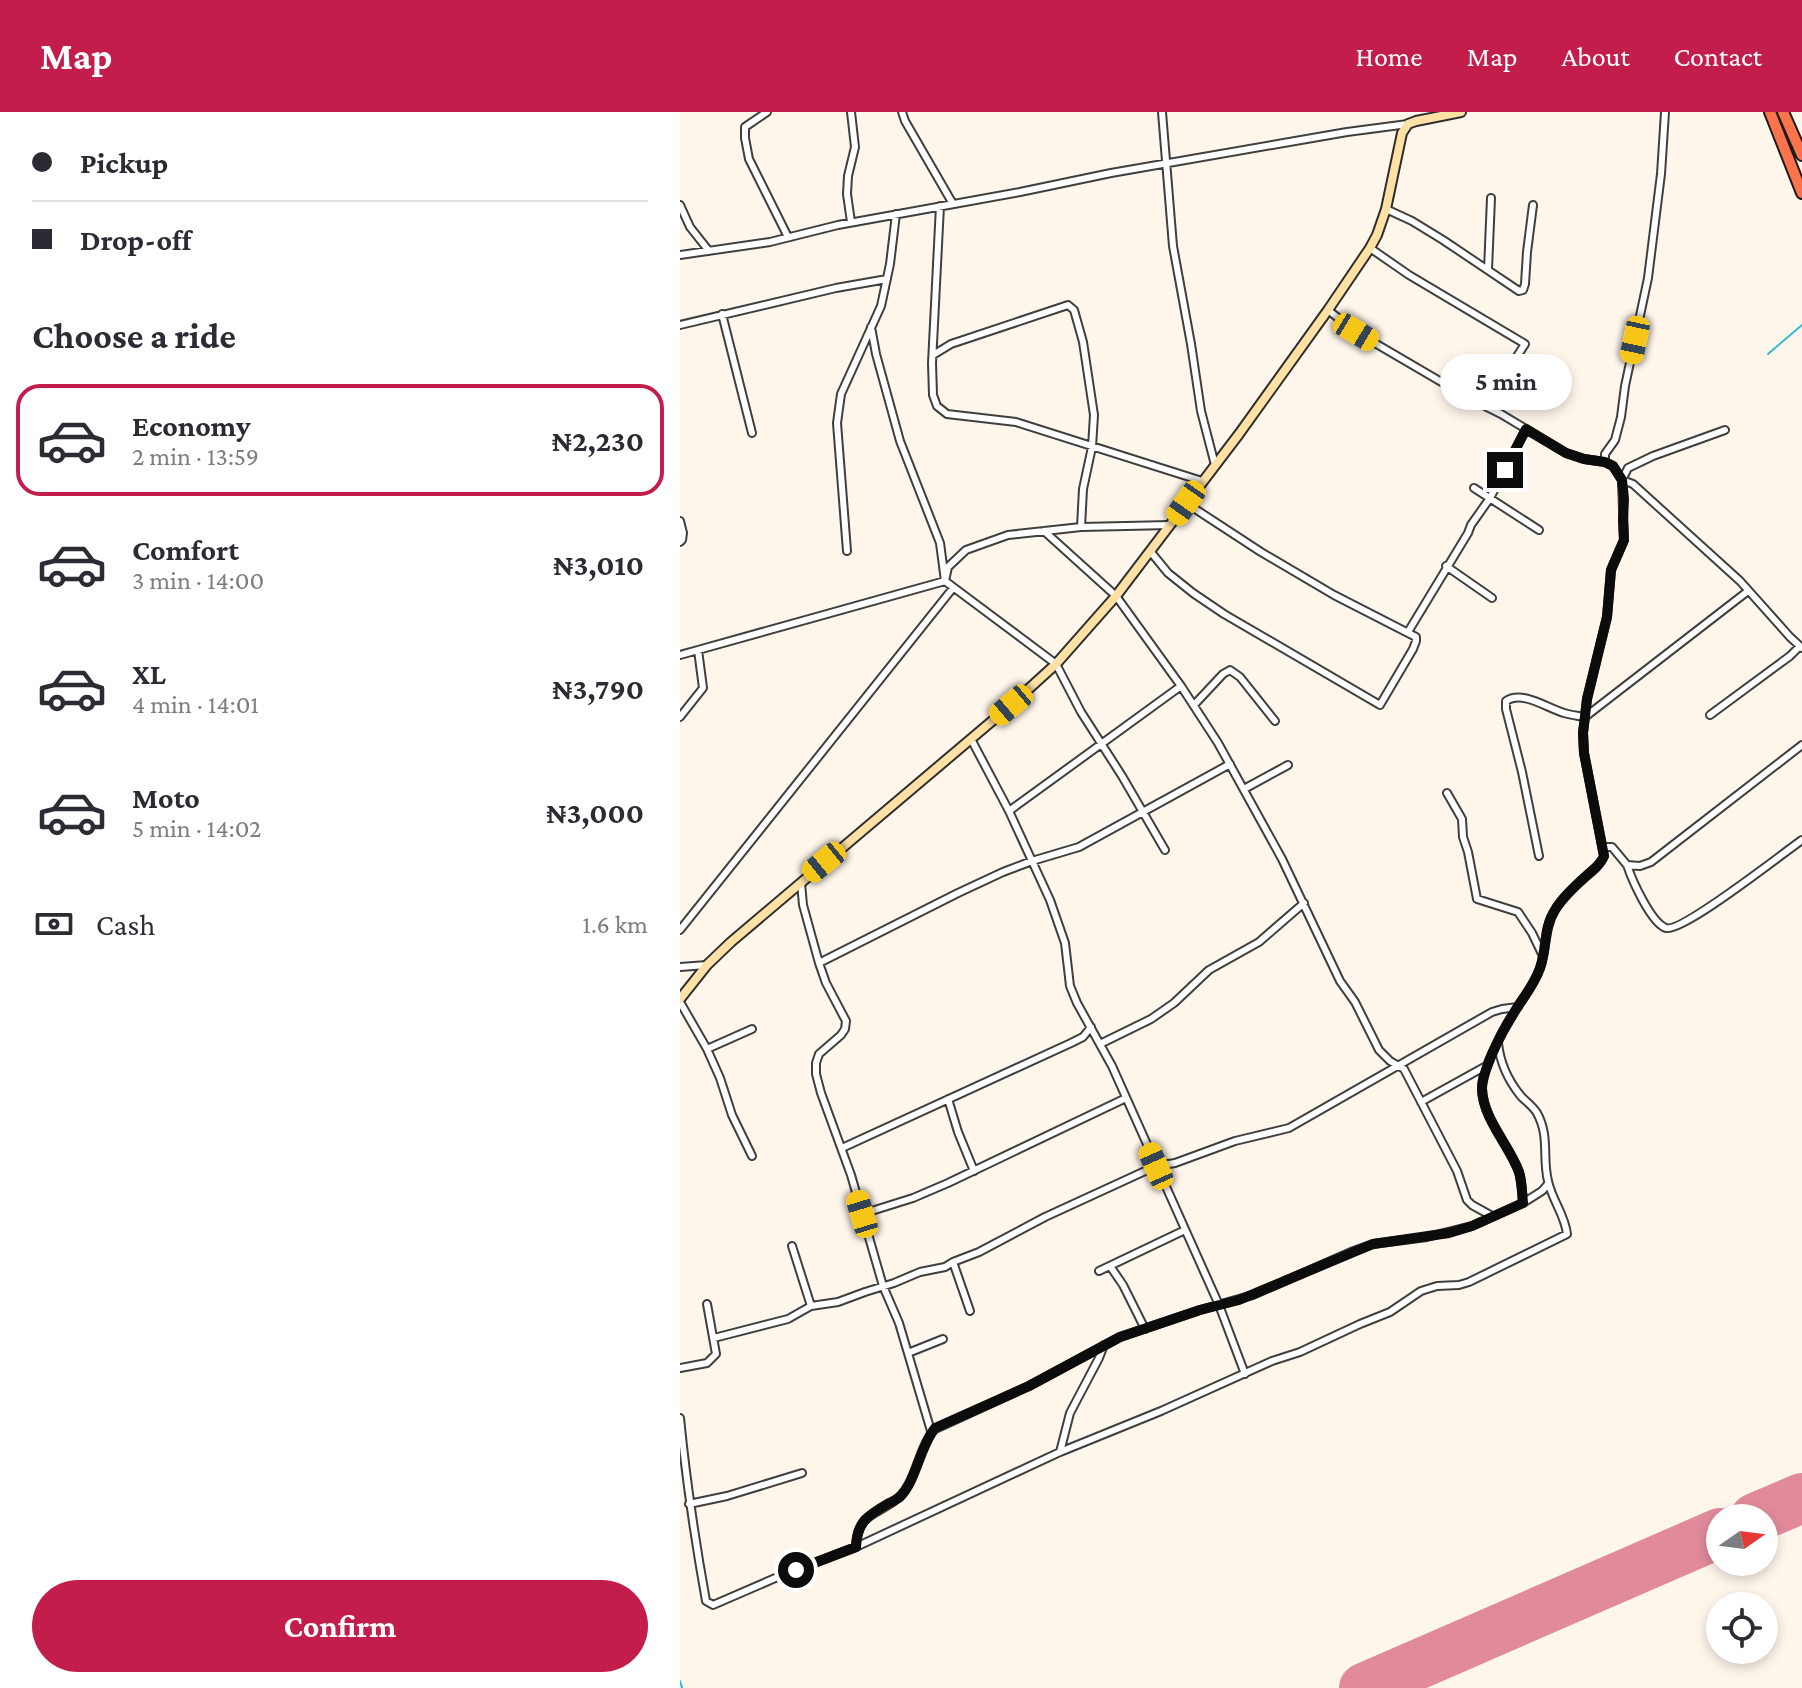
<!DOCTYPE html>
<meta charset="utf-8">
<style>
:root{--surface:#fff;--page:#f7f7f7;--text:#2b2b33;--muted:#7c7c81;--line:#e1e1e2;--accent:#c31d4b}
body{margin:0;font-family:"Crimson Pro",serif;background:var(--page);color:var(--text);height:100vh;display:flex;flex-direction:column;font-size:30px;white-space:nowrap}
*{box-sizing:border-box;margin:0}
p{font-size:26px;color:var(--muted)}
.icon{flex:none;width:44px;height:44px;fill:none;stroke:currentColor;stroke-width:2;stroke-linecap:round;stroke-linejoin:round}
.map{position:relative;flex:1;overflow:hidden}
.side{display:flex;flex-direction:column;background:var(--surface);width:680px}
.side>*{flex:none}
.banner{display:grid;align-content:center;height:176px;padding:0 32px;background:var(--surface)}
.needle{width:52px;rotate:76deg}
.fabs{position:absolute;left:1026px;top:1392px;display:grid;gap:16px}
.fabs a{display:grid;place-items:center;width:72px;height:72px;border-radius:50%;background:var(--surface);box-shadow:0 4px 12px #0003;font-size:40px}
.end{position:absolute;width:36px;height:36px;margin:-18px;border:10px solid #0c0c0c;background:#fff;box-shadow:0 0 0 4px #fff}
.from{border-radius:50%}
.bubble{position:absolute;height:56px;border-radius:28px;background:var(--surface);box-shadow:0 4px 12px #0003;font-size:26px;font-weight:700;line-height:56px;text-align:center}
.car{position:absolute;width:24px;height:48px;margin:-24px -12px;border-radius:10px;box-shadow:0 0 6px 2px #0007;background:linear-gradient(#f5c518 24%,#345 0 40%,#f5c518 0 76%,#345 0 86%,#f5c518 0)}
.banner b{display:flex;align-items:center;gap:28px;height:76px;font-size:30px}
.banner b+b{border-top:2px solid var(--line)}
.banner i{width:20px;height:20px;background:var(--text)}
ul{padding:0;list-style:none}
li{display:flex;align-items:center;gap:24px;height:112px;margin:0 16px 12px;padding:0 16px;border:4px solid transparent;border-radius:24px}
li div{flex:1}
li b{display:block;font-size:30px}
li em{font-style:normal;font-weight:700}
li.selected{border-color:var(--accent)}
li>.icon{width:72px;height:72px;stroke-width:1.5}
h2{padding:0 32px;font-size:36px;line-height:96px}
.pay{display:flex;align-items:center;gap:20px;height:88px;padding:0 32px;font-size:30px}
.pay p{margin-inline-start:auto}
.action{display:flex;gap:16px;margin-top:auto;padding:16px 32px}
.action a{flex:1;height:92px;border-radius:48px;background:var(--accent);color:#fff;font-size:32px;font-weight:700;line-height:92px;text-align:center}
header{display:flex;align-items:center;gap:48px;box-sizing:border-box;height:112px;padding:0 40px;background:var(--accent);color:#fff}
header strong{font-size:38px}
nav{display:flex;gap:44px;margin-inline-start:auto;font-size:28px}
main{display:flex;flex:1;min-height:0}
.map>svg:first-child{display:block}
</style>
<header>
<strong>Map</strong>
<nav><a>Home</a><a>Map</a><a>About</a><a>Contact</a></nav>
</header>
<main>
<section class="side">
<div class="banner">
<b><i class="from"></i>Pickup</b>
<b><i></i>Drop-off</b>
</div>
<h2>Choose a ride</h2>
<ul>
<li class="selected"><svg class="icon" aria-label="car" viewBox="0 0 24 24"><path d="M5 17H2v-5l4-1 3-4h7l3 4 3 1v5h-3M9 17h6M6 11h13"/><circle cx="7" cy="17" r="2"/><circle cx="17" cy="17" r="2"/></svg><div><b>Economy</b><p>2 min · 13:59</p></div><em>₦2,230</em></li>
<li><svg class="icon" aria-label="car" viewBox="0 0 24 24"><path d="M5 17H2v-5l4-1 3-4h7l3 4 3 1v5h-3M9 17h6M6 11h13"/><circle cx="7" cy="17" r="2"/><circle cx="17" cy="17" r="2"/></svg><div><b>Comfort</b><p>3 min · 14:00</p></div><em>₦3,010</em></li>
<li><svg class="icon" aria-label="car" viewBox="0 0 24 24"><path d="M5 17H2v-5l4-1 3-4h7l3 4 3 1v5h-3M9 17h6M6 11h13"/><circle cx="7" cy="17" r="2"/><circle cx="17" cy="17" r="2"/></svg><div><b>XL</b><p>4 min · 14:01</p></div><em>₦3,790</em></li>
<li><svg class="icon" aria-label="car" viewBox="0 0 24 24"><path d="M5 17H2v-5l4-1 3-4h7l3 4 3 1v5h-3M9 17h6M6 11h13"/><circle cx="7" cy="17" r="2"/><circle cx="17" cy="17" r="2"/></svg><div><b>Moto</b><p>5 min · 14:02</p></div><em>₦3,000</em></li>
</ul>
<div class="pay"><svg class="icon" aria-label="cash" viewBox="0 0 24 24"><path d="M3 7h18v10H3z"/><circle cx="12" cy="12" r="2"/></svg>Cash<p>1.6 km</p></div>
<div class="action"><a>Confirm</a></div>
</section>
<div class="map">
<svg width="1122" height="1576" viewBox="0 0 1122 1576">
<rect width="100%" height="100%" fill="#fff6eb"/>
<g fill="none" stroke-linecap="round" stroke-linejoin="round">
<path stroke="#2fb9d4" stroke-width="2" d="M1088,242L1122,213
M0,1569L2,1576"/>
<path stroke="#e18a9b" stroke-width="50" d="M1075,1406L1122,1386
M684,1576L1040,1421"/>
<g stroke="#3f3f3f" stroke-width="10">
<path id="street" d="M87,0L65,15V26L69,47L108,125
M222,0L225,9L273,92
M482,0L493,134L511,232L521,299L535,353
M0,93L10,115L29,139
M260,94L252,251L253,283L257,294L267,302L336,310L522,369
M706,97L732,109L763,128L839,179L843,178L845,172L847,140L853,93
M171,110L167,82L168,64L175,35L171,0
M690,136L729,163L845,232L805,294
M0,143L90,130L158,113L340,80L431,61L667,20L728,12
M808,158L811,86
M648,198L676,220L787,285L821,302L886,341L904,347L925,350L933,354L942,368L953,372L1060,469L1110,525L1122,536
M42,202L72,321
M0,213L156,176L207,167
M191,215L196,242L220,329L260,431L265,469L268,455L286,438L328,423L401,415L490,413
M253,243L271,232L388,193L394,198L403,230L414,303L412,335L403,377L401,415
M925,350V342L935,328L941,305L945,274L968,166L981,62L985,0
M794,376L859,418
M0,409L3,421L2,428L0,430
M364,419L436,484L501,574L538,631L602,747L660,869L675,890L699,938L710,949L724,957L777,1059L787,1088L792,1093L812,1104
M167,439L157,311L161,282L201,194L210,152L216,102
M470,439L488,461L513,481L544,502L700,593L733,537L736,529V525L654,483L581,440L506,391
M766,454L812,486
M728,520L788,421L791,413L810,386L846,317
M0,543L18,538
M514,593L543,562L550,558L560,565L595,609
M1030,603L1110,544L1120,534
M0,605L23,576L18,538L265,469L376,552L401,600L442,664L485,738
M291,627L329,699L370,788L385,831L390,874L397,891L432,954L539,1193L565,1262
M564,677L608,653
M767,681L782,707L783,725L788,740L797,787L838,800L852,821L863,844
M329,699L501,574
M923,735H932L947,753L960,754L971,750L1122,633
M859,744L842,660L826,597V589C842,578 867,596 884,601C891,603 898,604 905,605L1068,479
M947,753C952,768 971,811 986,816C1002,821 1103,741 1122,728
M121,771L123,793L139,851L146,871L166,909L165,917L161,923L139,942L136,951V962L141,981L171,1063L203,1174L219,1211L251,1319L349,1274L440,1225L520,1198L573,1183L671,1140L693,1132L747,1125L792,1114L843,1091L862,1079L868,1072
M0,818L273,476
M139,851L278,781L323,760L352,749L399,735L550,652
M0,855L27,853
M0,890L27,937L40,966L52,1003L72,1044
M420,932L471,907L494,891L529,858L579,830L624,791
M27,937L72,917
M268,987L278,1020L294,1059
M741,990L806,954
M162,1036L391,931L403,925L411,915
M843,1091C842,1081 842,1070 839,1060C829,1032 803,1007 802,977C801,959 822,920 832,904C841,888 854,874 860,856C867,837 864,816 875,798C882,786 894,775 904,766C912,759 920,754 924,744L904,641L903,621L907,587L927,505L931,458L944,428L942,368L948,356L973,344L1045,318
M182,1102L233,1086L268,1071L446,986
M112,1134L131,1194
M273,1150L290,1199
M430,1154L443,1173L465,1217
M419,1159L505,1118
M34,1226L108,1207L131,1194L158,1190L185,1180L214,1171L240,1160L265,1155L273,1150L299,1140L365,1105L476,1054L495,1051L555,1029L609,1016L812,900L822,897L838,895
M228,1241L263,1227
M0,1256L27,1251L36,1242L27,1192
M0,1306C6,1367 15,1428 26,1489L33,1493L100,1464L176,1435L380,1340L481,1299L592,1249L620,1240L680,1212L710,1200L741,1179L757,1174L779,1173L789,1170L887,1122C885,1103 872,1088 868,1069C862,1045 870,1025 857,1001C853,994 845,989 840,983C828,968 820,950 818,931
M380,1340L390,1301L419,1246L424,1233
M9,1392L47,1384L122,1361
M176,1435C177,1400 197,1404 218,1386C236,1371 238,1337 253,1319"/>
</g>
<g stroke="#2e2e2e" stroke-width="12">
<path id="secondary" d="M0,887L27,853L51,830L331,593L376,552L436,484L559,322L648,198L690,136L697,123L706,97L722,21L728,12L736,9L781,0"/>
</g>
<g stroke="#1d1d1d" stroke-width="14">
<path id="highway" d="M1090,0L1122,81
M1103,0L1122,43"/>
</g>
<use href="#street" stroke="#fff" stroke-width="6"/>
<use href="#secondary" stroke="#ffe1a6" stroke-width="8"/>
<use href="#highway" stroke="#fc734c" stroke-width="10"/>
</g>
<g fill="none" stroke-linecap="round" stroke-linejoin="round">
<path stroke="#0c0c0c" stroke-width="10" d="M116,1458L176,1435C177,1410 188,1403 209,1391C210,1391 219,1386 220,1385C236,1369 240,1335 255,1316L349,1274L440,1225L520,1198L559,1188L693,1132L769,1121L792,1114L843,1091C842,1081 842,1070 839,1060C829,1033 803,1007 802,977C802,959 822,919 832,904C841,888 854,874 860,856C867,837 863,816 875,798C882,786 894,775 904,766C912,758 920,754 924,744L904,641L903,621L907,587L927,505L931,458L944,428L943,408L944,387L942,368L933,354L925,350L904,347L886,341L846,317L825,358"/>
</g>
</svg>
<div class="fabs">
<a><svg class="needle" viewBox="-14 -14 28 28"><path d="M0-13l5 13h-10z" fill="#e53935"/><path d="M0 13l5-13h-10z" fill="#7c7c81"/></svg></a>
<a><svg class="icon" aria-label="locate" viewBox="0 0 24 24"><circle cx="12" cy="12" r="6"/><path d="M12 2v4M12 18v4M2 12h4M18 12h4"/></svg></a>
</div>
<i class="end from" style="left:116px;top:1458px"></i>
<i class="end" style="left:825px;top:358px"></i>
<div class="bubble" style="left:760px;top:242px;width:132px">5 min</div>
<i class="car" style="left:676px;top:220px;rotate:121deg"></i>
<i class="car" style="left:955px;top:228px;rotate:192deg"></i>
<i class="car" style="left:506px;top:391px;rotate:215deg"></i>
<i class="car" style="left:331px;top:593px;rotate:230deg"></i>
<i class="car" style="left:144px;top:750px;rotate:231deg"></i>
<i class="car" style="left:476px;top:1054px;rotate:336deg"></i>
<i class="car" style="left:182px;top:1102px;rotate:343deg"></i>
</div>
</main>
